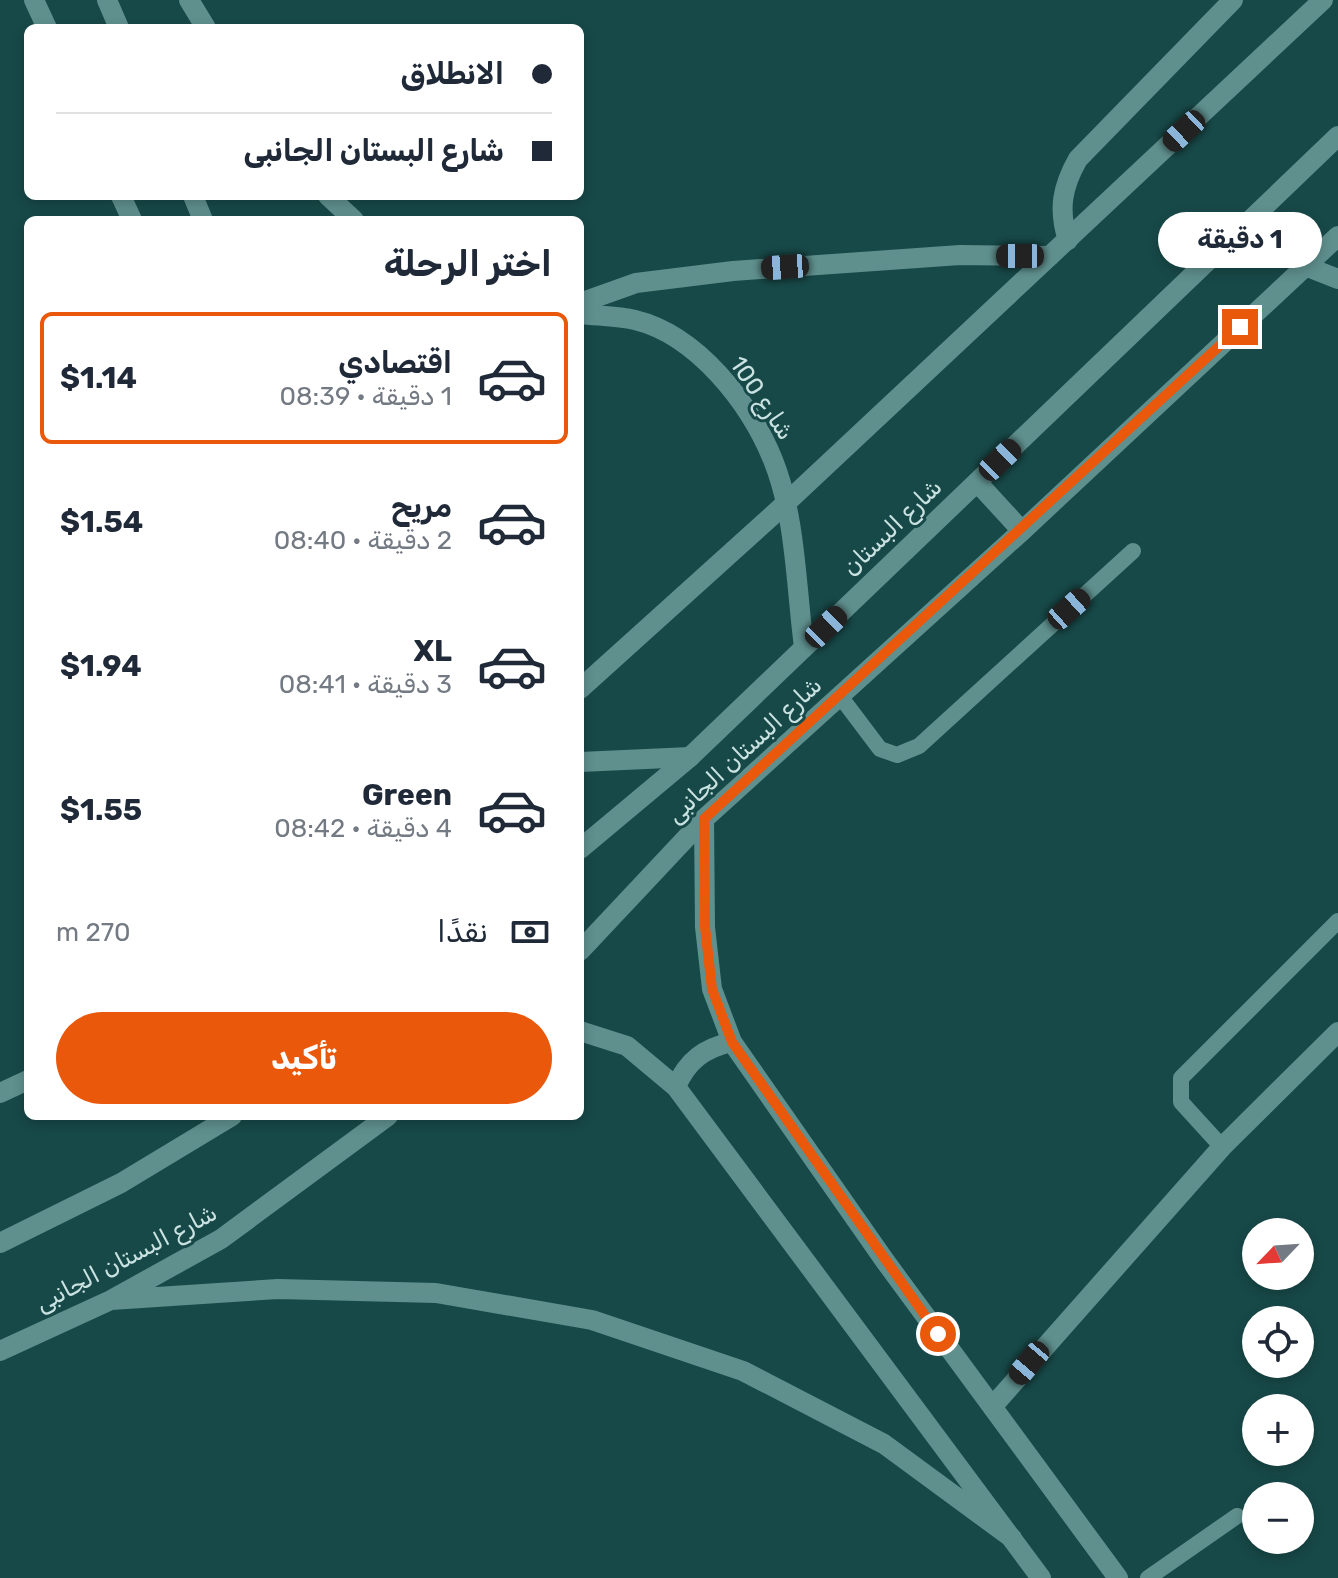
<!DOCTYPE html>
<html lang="ar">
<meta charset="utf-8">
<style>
:root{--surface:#fff;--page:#f6f6f7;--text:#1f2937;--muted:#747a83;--line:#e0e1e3;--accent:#ea580c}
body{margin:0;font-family:Rubik,Vazirmatn,sans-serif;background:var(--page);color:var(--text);direction:rtl;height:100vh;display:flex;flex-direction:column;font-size:30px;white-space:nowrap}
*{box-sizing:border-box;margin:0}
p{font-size:26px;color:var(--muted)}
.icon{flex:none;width:44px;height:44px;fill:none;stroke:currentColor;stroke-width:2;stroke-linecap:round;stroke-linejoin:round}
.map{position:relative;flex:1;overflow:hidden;direction:ltr}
.drawer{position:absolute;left:24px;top:216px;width:560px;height:904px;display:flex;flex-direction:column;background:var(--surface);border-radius:12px;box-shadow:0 4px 12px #0003;direction:rtl}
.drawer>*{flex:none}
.top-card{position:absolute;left:24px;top:24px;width:560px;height:176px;border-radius:12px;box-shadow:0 4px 12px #0003;direction:rtl;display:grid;align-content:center;height:176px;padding:0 32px;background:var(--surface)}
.needle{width:52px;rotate:245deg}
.controls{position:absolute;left:1242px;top:1218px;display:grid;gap:16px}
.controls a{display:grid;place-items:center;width:72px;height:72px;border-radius:50%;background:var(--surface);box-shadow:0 4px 12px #0003;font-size:40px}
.end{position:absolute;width:36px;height:36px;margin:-18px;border:10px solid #ea580c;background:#fff;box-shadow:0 0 0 4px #fff}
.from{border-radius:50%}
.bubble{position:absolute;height:56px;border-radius:28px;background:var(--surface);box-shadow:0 4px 12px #0003;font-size:26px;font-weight:700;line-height:56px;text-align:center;direction:rtl}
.car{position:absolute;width:24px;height:48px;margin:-24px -12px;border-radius:10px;box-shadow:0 0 6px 2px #0007;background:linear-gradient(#222 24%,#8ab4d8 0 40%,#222 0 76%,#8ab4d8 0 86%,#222 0)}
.top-card b{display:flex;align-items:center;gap:28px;height:76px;font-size:30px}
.top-card b+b{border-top:2px solid var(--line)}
.top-card i{width:20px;height:20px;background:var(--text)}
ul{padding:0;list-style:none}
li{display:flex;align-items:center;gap:24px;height:132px;margin:0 16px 12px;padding:0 16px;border:4px solid transparent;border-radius:12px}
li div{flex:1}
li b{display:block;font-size:30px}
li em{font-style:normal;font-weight:700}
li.on{border-color:var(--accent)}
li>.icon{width:72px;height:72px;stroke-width:1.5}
h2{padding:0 32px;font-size:36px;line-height:96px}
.pay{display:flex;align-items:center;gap:20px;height:88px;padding:0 32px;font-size:30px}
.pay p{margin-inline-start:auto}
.primary-button{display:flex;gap:16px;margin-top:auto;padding:16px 32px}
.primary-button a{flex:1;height:92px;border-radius:48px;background:var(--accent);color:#fff;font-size:32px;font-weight:700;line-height:92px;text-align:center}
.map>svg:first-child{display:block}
</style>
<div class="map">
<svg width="1338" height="1578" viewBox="0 0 1338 1578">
<rect width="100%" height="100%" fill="#174948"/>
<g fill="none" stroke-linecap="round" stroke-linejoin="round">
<path stroke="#5f908e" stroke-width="16" d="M840,696L880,749L897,755L919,746L1133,551
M1222,1147L1181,1102V1078L1338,921
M1148,1578L1237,1516"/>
<path stroke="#5f908e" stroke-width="20" d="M34,0L47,28
M107,0L119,28
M189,0L206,28
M121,196L132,220
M193,196L203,220
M328,196L354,220
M1068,240C1058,210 1062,187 1078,159L1233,0
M1305,266L1338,279
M580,314C598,316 618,316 635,320C697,335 750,403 773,460C796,517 796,587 804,647
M580,762L690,757
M704,819L705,927L712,989L732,1042L885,1261L1118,1578
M580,951L704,819L1022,531L1338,236
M580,1031L627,1046L676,1087L1041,1578
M676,1087C687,1061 704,1048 732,1042
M111,1300L278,1289L436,1293L592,1320L743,1371L884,1444L1012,1538
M0,1351L111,1300L221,1239L388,1116
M992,1407L1222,1147L1338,1032"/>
<path stroke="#5f908e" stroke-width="20" d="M580,303L636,283L733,271L960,255L1050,256
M977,482L1022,531
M580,689L785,504L1323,0
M580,849L690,757L1338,136
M0,1093L28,1080
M0,1243L121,1183L232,1116"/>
</g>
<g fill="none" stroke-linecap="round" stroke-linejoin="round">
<path stroke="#ea580c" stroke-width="10" d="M938,1334L732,1042L712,989L705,927L704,819L1240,327"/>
</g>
<g text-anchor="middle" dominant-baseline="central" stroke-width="6" stroke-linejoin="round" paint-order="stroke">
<g font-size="24" fill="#cae3e2" stroke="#174948">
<text transform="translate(762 398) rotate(56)">شارع 100</text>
<text transform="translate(892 527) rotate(-44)">شارع البستان</text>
<text transform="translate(744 750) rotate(-43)">شارع البستان الجانبى</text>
<text transform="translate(126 1258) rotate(-28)">شارع البستان الجانبى</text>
</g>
</g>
</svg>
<div class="controls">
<a><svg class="needle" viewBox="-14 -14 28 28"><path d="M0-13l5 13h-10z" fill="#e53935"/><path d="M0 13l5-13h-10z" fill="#747a83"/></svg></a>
<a><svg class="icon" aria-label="locate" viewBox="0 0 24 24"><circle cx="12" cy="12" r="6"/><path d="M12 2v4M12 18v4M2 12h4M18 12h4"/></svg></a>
<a>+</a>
<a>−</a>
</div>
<i class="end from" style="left:938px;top:1334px"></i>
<i class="end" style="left:1240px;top:327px"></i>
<div class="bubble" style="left:1158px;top:212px;width:164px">1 دقيقة</div>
<i class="car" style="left:1184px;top:131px;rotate:227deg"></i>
<i class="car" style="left:1020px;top:256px;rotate:270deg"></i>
<i class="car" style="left:785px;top:267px;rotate:266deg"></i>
<i class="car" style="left:1000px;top:460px;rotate:46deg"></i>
<i class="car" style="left:1069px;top:609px;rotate:48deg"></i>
<i class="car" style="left:826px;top:627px;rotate:46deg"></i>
<i class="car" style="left:1029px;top:1363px;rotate:220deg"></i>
<div class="top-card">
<b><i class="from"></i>الانطلاق</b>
<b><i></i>شارع البستان الجانبى</b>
</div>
<section class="drawer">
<h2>اختر الرحلة</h2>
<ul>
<li class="on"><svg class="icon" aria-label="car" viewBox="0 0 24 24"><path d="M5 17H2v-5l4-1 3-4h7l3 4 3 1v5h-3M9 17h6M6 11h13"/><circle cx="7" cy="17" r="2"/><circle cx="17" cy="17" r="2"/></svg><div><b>اقتصادي</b><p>1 دقيقة · 08:39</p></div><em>$1.14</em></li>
<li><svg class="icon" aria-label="car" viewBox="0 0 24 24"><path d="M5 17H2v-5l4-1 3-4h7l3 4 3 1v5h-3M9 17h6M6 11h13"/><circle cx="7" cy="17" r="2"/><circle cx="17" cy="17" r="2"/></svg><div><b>مريح</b><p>2 دقيقة · 08:40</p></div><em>$1.54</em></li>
<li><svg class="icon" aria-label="car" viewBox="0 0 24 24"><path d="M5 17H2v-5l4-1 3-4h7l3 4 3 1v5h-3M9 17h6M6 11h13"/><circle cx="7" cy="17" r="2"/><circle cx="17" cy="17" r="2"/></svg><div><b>XL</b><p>3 دقيقة · 08:41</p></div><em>$1.94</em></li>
<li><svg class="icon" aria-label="car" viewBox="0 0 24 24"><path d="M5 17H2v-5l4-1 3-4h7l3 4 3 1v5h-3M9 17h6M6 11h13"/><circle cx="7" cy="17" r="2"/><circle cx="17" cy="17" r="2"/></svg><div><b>Green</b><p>4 دقيقة · 08:42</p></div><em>$1.55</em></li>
</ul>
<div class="pay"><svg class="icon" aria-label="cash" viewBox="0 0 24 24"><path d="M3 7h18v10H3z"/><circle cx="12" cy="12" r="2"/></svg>نقدًا<p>270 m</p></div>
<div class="primary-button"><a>تأكيد</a></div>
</section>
</div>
